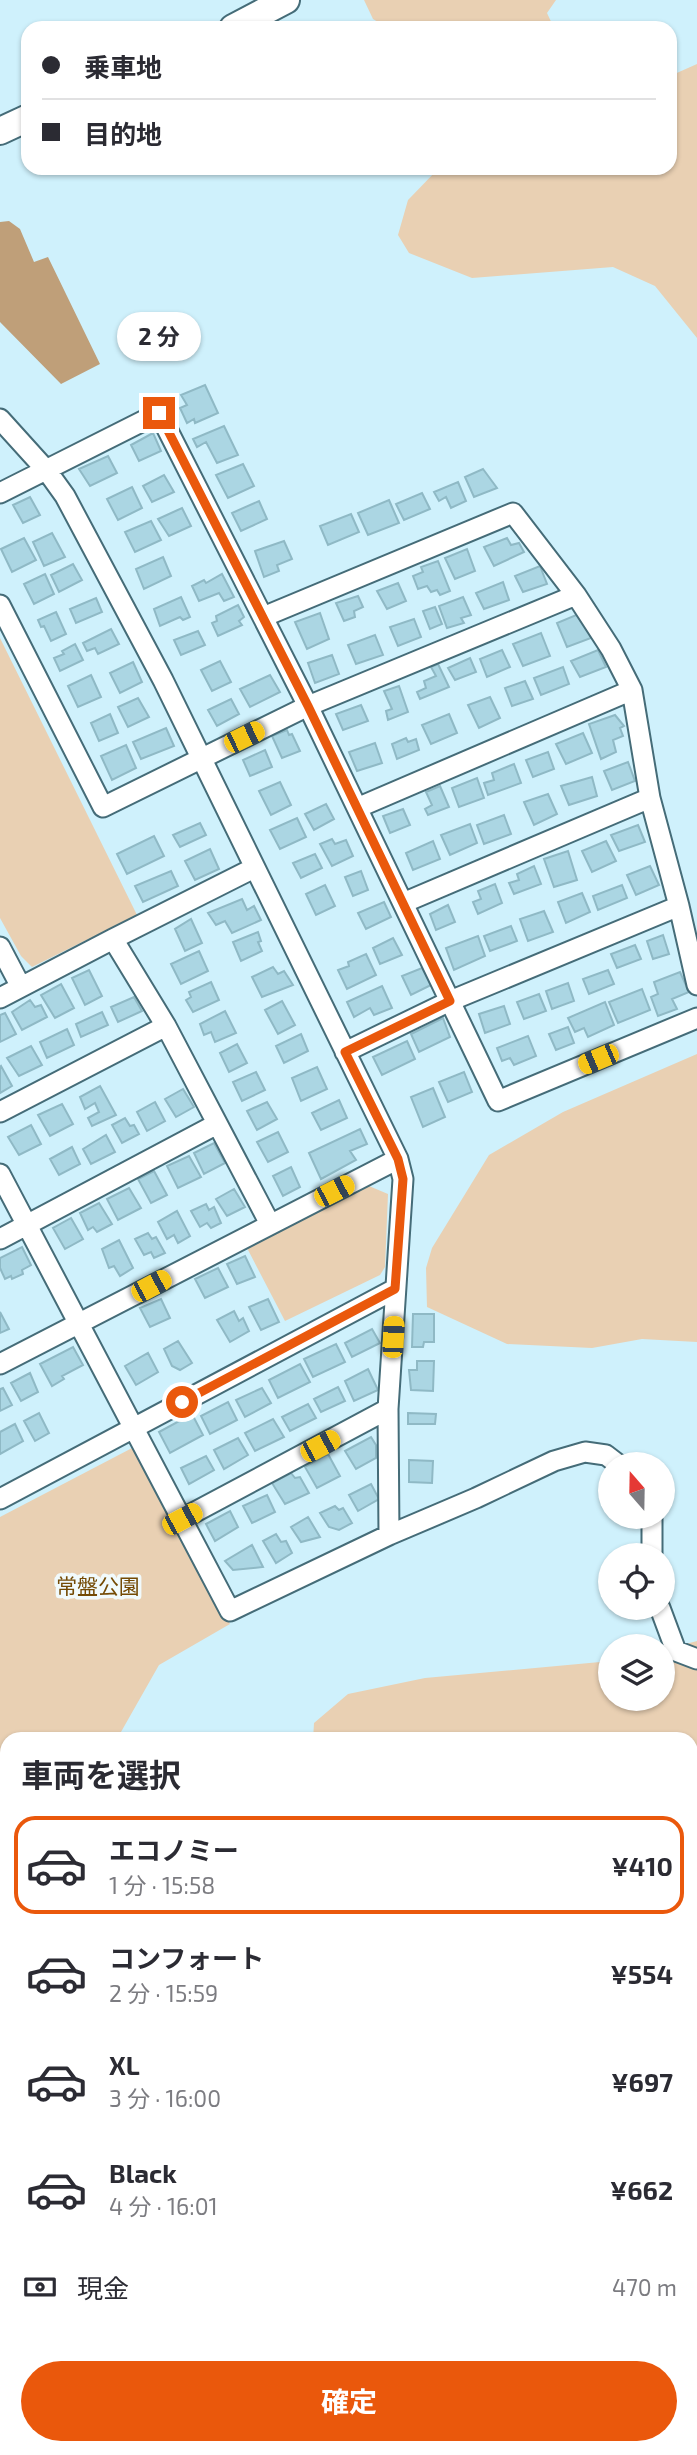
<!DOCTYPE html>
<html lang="ja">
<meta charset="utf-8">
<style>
:root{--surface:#fff;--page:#f2f2f3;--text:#2b2b33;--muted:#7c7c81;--line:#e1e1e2;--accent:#ea580c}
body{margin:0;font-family:"Exo 2","Noto Sans JP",sans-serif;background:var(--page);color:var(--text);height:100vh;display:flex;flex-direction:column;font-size:26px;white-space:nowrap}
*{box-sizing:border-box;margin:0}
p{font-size:23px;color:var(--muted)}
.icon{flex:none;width:38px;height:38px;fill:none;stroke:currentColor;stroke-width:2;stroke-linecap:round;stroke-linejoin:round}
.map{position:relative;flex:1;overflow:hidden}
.details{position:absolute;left:0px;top:1732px;width:698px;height:723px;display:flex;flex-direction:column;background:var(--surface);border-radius:21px 21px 0 0;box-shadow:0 2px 5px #0004}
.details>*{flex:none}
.guide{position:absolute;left:21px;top:21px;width:656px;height:154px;border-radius:21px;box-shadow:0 2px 5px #0004;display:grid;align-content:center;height:154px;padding:0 21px;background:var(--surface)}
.needle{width:46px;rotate:340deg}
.tools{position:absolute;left:598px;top:1452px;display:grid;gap:14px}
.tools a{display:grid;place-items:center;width:77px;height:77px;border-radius:50%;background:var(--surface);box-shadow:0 2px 5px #0004;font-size:35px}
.end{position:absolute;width:32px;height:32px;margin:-16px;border:9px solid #ea580c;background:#fff;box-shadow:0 0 0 4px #fff}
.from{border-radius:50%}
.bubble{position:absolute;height:49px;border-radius:24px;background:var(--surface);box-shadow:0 2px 5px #0004;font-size:23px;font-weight:700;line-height:49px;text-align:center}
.car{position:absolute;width:21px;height:42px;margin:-21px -10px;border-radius:9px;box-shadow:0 0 5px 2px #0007;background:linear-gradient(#f5c518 24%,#345 0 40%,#f5c518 0 76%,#345 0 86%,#f5c518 0)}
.guide b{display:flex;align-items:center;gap:24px;height:66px;font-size:26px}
.guide b+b{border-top:2px solid var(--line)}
.guide i{width:18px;height:18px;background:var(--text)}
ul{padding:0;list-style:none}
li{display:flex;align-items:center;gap:21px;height:98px;margin:0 14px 10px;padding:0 7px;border:4px solid transparent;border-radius:21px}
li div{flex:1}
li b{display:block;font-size:26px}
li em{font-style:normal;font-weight:700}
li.active{border-color:var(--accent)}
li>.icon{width:63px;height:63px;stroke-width:1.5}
h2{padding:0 21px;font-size:32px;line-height:84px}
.pay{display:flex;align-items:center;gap:18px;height:77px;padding:0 21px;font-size:26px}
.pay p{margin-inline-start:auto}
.action{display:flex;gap:14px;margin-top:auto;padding:14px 21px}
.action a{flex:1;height:80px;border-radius:42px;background:var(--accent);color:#fff;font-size:28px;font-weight:700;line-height:80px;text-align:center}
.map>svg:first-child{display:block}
</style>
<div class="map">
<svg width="697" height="2455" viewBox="0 0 697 2455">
<rect width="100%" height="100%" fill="#cff1fc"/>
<path fill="#e9d0b3" d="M364,0H556L547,13L554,28H388L373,19Z
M697,64V338L655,286L613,267L472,278L409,253L398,235L408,200L439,168H670V76Z
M0,638L137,915L32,967L21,956L0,918Z
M697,1054V1342L642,1339L592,1348L507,1344L427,1307L426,1268L432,1248L489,1155L563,1112Z
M369,1186L388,1194L385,1267L380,1275L285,1321L247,1248Z
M134,1447L230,1624L159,1665L117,1739L7,1740V2153L0,2150V1517Z
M697,1641V2433L691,2436V1740H313L314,1723L348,1694L425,1678L611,1661V1699H663V1650Z
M0,2160L7,2165V2448H674L668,2452L651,2455H0Z"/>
<path fill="#bf9f79" d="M9,221L20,229L34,262L48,257L100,364L61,384L0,322V222Z"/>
<path fill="#abd6e3" stroke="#8fb9c5" stroke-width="2" d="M205,385L218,413L195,423L194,419L187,423L180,408L187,405L181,395Z
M224,426L238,455L217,463L206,442L197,447L193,439Z
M153,433L161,451L139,461L131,445Z
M108,456L117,473L90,486L79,469Z
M243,464L254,486L228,498L216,475Z
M483,469L497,488L474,497L465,477Z
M164,475L174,492L152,502L143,486Z
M458,482L466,501L451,508L446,497L439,501L434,492Z
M132,487L142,508L118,520L107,499Z
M422,493L430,509L404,520L396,504Z
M30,497L40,515L23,523L13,505Z
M389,500L399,523L368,535L358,513Z
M259,501L267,519L241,531L232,513Z
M182,508L191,526L169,536L158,519Z
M351,514L359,532L328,545L320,526Z
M151,521L161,540L135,552L125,532Z
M52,533L65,557L44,566L33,542Z
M24,538L36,560L12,572L1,549Z
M507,538L511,545L519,543L524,552L494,566L484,547Z
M284,541L292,559L277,565L279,571L264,577L255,551Z
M467,549L475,571L455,579L445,558Z
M163,557L171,576L144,589L136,569Z
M438,561L450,591L440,595L437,590L431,592L427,586L418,589L413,576L423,572L421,567Z
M73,564L82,580L59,592L51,575Z
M540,566L547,584L523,592L515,576Z
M45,574L54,594L34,604L24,584Z
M222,574L234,597L224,601L219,593L199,601L192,586L204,580L206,583Z
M503,582L509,600L484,609L476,593Z
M398,583L406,601L387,609L377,591Z
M358,596L363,607L354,611L355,617L344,621L336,603Z
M181,597L190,617L183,620L180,617L160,626L154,609Z
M463,597L471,615L461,618L464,623L447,628L439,606Z
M96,598L102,612L76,623L70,609Z
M238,605L244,617L239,621L242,625L218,636L212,623L217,621L216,616Z
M435,607L442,624L430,629L423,611Z
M56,612L66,634L51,641L44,626L41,627L38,620Z
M320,613L329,639L307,649L295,622Z
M581,613L591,638L567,647L557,623Z
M414,619L421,637L398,646L390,627Z
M111,629L119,644L98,654L95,648L87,651L83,643Z
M198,631L205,645L181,655L174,640Z
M541,633L550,656L523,666L513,644Z
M375,635L383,655L356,664L348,645Z
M75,644L83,660L60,671L54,658L64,654L62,651Z
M502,650L510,667L487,677L480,659Z
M598,650L606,667L580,677L571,661Z
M332,655L339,674L315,683L308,663Z
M470,658L476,672L455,680L448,668Z
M220,661L231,682L212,691L201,670Z
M133,662L142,682L120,693L110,673Z
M438,664L449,687L420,699L417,692L426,688L424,681L436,676L431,667Z
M563,667L569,684L541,695L534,678Z
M91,675L101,697L78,707L68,686Z
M270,675L280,692L250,707L240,689Z
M525,681L533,699L512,706L505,688Z
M399,686L408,712L388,720L386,711L392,709L384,691Z
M490,697L500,718L479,728L468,705Z
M138,698L149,717L128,727L118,707Z
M231,699L239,714L217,726L208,710Z
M361,705L368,721L343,730L336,714Z
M110,714L118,733L99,741L91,723Z
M449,714L457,733L431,744L422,725Z
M615,715L624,726L620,728L623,736L613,740L616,752L601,759L589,724Z
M166,728L174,746L141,759L133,742Z
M287,730L289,735L292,734L300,751L282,758L272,736Z
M583,733L592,753L566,764L556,744Z
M406,738L408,742L416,739L419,750L397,759L392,744Z
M375,743L382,763L357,771L349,752Z
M126,745L136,768L112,780L101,756Z
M265,750L272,767L250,776L243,760Z
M548,752L554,769L533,777L526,760Z
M628,762L635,781L612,790L604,771Z
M514,764L521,783L488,795L484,783L494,780L492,773Z
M592,777L597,796L569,805L561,786Z
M477,778L484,798L459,807L452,788Z
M280,782L291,805L271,815L259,791Z
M440,786L449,807L428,815L425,809L432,805L426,792Z
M548,794L557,814L534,825L524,802Z
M326,804L334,819L314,830L305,814Z
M403,809L410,825L390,833L383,816Z
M504,815L511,834L484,844L477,825Z
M297,818L306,837L280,849L270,830Z
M200,823L206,835L180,847L173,835Z
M470,824L477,843L450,855L441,835Z
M638,825L645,842L619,851L611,835Z
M154,836L164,856L127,874L117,854Z
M332,839L335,844L346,840L353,856L332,866L320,844Z
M433,841L440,859L413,870L406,853Z
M606,841L616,861L592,872L582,851Z
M210,849L219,869L195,880L185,861Z
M568,851L577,880L554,887L544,859Z
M315,854L322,868L301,878L293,863Z
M534,866L541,884L514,894L509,883L519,880L517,874Z
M650,866L659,885L636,895L627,875Z
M171,871L178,886L143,902L135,886Z
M361,871L368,890L353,896L345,877Z
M495,884L502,903L478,914L473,902L481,899L478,891Z
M325,885L335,906L316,915L306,894Z
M622,885L627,898L598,910L593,896Z
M582,893L590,912L566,923L558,902Z
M242,899L247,910L254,906L261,920L232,933L225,921L216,925L208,913Z
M384,902L391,917L366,929L358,913Z
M448,905L455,922L436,930L430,914Z
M544,911L553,932L528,941L520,919Z
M191,919L202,943L185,951L175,929Z
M511,926L517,941L490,951L484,936Z
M258,932L261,941L258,942L262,951L241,961L233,942Z
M663,935L669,954L653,959L647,941Z
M478,936L485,956L454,970L446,948Z
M393,938L402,955L380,964L373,948Z
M635,945L641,959L617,968L611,954Z
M199,951L208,971L181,984L171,964Z
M366,954L376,975L347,989L338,970L349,966L348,962Z
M273,967L278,974L284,971L293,985L262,997L252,977Z
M422,968L431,985L411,995L402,976Z
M89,970L102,996L85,1005L72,978Z
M608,970L614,984L589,994L583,979Z
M680,972L689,992L672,999L677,1009L658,1016L651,997L658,994L654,982Z
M211,982L219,1000L193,1012L186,1000L191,997L189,992Z
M568,983L574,1001L552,1009L546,991Z
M61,984L74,1008L55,1018L41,995Z
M382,986L392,1008L374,1015L370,1008L354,1017L347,1002Z
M642,989L650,1010L618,1023L609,1002Z
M539,994L546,1011L524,1019L517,1002Z
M134,997L142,1011L118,1022L111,1007Z
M30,1000L35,1007L41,1005L47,1017L22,1030L12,1012Z
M282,1001L295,1025L278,1034L265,1010Z
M605,1002L614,1025L588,1037L584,1028L575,1032L568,1018Z
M504,1006L510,1024L485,1033L479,1014Z
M225,1011L236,1033L215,1042L211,1032L204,1035L200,1024Z
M102,1012L108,1025L81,1037L76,1024Z
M5,1013L16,1034L0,1042V1015Z
M443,1018L450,1037L419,1052L411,1034Z
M568,1027L574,1043L556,1050L549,1034Z
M67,1029L74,1045L47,1058L40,1042Z
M301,1034L308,1051L284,1063L276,1046Z
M528,1036L536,1056L514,1065L510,1058L502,1061L497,1048Z
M407,1041L415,1059L382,1075L373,1057Z
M237,1044L247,1063L229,1072L220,1053Z
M31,1046L42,1065L19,1076L7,1058Z
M1,1066L12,1086L0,1093V1067Z
M317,1067L327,1089L301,1101L292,1078Z
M256,1072L265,1090L242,1101L233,1082Z
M464,1072L472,1092L448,1102L439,1082Z
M100,1086L116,1115L92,1126L88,1118L99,1112L95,1103L85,1109L80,1097Z
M433,1088L445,1117L423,1127L411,1097Z
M183,1089L194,1107L176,1117L165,1099Z
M339,1100L347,1118L321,1130L312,1113Z
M155,1102L165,1121L147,1131L137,1112Z
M267,1102L277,1119L257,1130L247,1111Z
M62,1104L73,1124L50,1136L38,1115Z
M125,1118L130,1126L134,1125L139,1134L122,1143L112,1125Z
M31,1125L41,1144L19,1155L8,1137Z
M360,1129L367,1144L350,1151L356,1160L321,1179L309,1153Z
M278,1132L288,1152L268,1162L257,1142Z
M106,1135L115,1152L91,1164L83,1149Z
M214,1143L225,1163L204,1174L194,1153Z
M72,1147L80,1164L59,1175L50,1159Z
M189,1156L201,1177L178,1188L167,1166Z
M291,1167L300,1187L283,1196L273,1176Z
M154,1171L167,1195L151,1203L138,1179Z
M129,1188L141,1208L118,1220L107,1199Z
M234,1189L245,1207L227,1216L216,1199Z
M99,1203L112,1224L97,1232L93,1227L88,1230L80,1213Z
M206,1204L209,1210L214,1207L221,1223L211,1228L207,1223L200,1227L191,1211Z
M177,1211L190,1236L178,1243L174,1235L167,1239L158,1222Z
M71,1218L83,1239L65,1249L53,1228Z
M148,1233L152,1239L156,1237L165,1253L154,1258L151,1252L144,1255L135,1239Z
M119,1240L133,1268L120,1276L114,1266L109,1268L102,1249Z
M22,1247L31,1265L22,1270L23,1274L12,1279L11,1276L5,1279L0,1268V1258Z
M245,1256L255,1277L237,1284L227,1264Z
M218,1268L228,1287L205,1298L195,1279Z
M161,1299L170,1318L150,1327L140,1308Z
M268,1299L279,1322L261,1330L249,1307Z
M234,1311L239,1321L243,1318L249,1331L230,1342L217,1320Z
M0,1312L9,1329L0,1333Z
M413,1314H434V1342H424L423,1347H412Z
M372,1329L380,1343L352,1357L345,1343Z
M178,1341L192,1363L180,1370L172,1366L164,1349Z
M336,1344L345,1362L313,1377L304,1359Z
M73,1347L83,1365L62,1376L64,1379L52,1386L40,1364Z
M148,1353L158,1372L136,1385L125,1366Z
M417,1361H434L433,1391L411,1390L409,1370H417Z
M300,1364L310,1382L278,1398L269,1380Z
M368,1369L378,1390L354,1401L345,1381Z
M30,1373L38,1392L21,1401L11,1383Z
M338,1387L345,1401L321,1412L314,1399Z
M3,1388L12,1405L0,1411V1389Z
M262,1388L271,1403L245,1417L236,1400Z
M228,1402L237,1420L210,1434L201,1416Z
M308,1404L316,1418L290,1431L282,1417Z
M39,1413L49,1433L35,1441L24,1421Z
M408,1413L436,1414L435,1424H408Z
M192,1414L203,1435L170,1453L159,1432Z
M273,1419L284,1437L255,1451L245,1433Z
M15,1424L23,1441L0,1454V1432Z
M371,1437L376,1445V1458L356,1469L345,1451Z
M238,1438L248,1455L224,1469L214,1450Z
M328,1454L340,1476L317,1488L305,1467Z
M206,1456L214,1470L189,1484L181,1468Z
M409,1460L433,1461L432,1483L409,1482Z
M291,1473L295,1478L300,1477L309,1493L285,1504L272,1483Z
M371,1484L379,1499L358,1511L349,1495Z
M267,1495L275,1512L252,1523L243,1506Z
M335,1506L339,1510L343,1508L352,1523L339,1530L329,1527L320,1513Z
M230,1511L238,1527L215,1541L206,1524Z
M308,1517L320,1537L301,1542L291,1527Z
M276,1534L281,1542L286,1541L292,1553L276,1563L263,1541Z
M252,1545L263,1567L233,1570L225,1561Z"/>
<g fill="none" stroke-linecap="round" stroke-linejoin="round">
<g stroke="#456c78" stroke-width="23">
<path id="street" d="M0,419L47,471L65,496L163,680L398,1159L403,1179L388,1409L389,1535L230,1611L0,1174
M0,493L159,413L308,706L498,1101L697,1018
M0,605L103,807L308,706L576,595
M263,617L513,513L576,595L611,649L632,690L650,798L679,906L697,985
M357,808L632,690
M403,903L650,798
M113,939L166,1026L270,1224
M0,947L21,987
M0,998L113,939L254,868
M345,1052L450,1001L679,906
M0,1112L166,1026
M0,1239L217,1124
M0,1364L398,1159
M0,1499L395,1289
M182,1519L388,1409
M389,1535L476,1498L554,1461L585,1452L606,1455L619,1465
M652,1556V1517
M660,1608L676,1651L697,1659"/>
</g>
<g stroke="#456c78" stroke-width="30">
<path id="secondary" d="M233,28L286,0
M0,131L28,118"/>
</g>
<use href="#street" stroke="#fff" stroke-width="19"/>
<use href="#secondary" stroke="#fff" stroke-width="26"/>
</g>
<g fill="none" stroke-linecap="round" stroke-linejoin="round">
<path stroke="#ea580c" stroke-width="9" d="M159,413L308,706L450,1001L345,1052L398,1159L403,1179L395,1289L182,1402"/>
</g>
<g text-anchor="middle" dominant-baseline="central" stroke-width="7" stroke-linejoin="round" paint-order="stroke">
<g font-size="21" fill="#744a04" stroke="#f1fafc">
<text x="98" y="1585">常盤公園</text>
</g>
</g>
</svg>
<div class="tools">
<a><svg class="needle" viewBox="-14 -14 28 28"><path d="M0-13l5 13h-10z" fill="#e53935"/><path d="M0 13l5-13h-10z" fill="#7c7c81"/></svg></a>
<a><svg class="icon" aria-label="locate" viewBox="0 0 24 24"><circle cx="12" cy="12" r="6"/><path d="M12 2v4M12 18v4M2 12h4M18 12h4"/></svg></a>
<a><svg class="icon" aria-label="layers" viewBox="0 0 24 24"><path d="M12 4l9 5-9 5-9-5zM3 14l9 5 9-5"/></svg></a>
</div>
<i class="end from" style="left:182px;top:1402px"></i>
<i class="end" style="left:159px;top:413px"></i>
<div class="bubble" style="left:117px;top:312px;width:84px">2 分</div>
<i class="car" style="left:244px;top:737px;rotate:64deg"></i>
<i class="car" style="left:598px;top:1059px;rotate:247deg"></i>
<i class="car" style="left:334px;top:1191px;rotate:63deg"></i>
<i class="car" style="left:151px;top:1286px;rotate:62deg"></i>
<i class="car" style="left:393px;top:1337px;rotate:3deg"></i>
<i class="car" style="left:320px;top:1446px;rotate:62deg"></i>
<i class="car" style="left:182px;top:1519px;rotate:62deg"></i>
<div class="guide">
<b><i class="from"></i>乗車地</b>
<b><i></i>目的地</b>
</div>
<section class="details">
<h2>車両を選択</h2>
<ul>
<li class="active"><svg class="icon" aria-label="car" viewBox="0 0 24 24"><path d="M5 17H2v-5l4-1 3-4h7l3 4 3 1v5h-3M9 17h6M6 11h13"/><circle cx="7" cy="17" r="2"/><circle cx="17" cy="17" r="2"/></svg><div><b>エコノミー</b><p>1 分 · 15:58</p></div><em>¥410</em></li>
<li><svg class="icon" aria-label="car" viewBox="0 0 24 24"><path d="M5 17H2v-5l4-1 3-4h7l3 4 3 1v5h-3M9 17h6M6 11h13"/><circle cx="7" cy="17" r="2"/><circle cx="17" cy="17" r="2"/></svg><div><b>コンフォート</b><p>2 分 · 15:59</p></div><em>¥554</em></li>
<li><svg class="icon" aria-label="car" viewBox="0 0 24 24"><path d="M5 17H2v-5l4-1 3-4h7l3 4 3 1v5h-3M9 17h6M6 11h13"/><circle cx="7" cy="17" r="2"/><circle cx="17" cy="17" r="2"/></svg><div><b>XL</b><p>3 分 · 16:00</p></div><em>¥697</em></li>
<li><svg class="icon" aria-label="car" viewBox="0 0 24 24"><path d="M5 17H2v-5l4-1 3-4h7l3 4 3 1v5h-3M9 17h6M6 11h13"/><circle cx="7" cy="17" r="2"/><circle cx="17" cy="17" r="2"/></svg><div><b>Black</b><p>4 分 · 16:01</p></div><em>¥662</em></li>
</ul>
<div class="pay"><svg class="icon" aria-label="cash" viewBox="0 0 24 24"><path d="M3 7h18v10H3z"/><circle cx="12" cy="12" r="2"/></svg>現金<p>470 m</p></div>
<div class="action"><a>確定</a></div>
</section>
</div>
